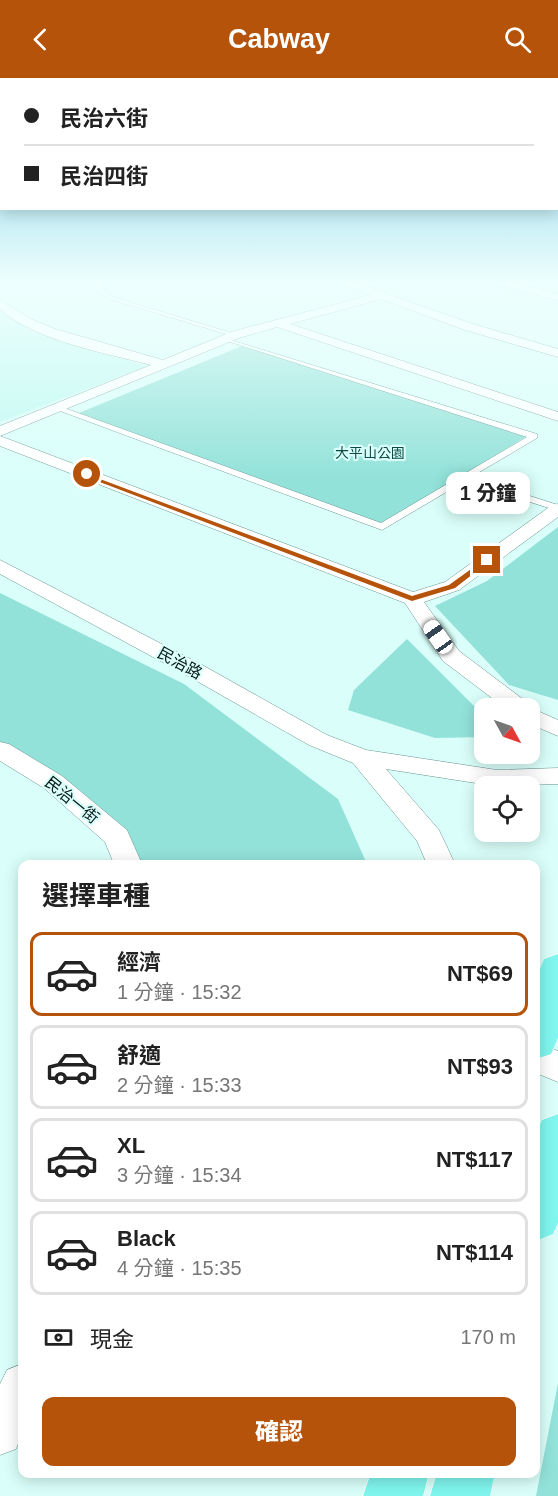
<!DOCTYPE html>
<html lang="zh-TW">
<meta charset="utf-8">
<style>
:root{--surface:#fff;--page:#f6f6f6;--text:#222;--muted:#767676;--line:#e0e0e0;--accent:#b45309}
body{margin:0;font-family:Arial,"Noto Sans TC",sans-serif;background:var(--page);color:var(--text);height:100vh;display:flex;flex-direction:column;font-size:22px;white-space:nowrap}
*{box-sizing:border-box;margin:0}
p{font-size:20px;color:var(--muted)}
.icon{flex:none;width:33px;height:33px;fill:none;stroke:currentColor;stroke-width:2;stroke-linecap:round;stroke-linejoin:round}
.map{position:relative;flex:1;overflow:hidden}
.drawer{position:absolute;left:18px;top:782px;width:522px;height:618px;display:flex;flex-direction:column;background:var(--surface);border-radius:12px;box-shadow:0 3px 15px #0003}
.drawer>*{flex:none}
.hud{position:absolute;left:0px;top:0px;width:558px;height:132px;box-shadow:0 3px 15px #0003;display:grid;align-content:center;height:132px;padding:0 24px;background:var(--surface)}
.needle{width:39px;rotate:130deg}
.buttons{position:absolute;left:474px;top:620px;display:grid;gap:12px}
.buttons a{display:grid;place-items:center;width:66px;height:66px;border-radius:12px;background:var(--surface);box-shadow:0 3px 15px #0003;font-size:30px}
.end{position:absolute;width:27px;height:27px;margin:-14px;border:8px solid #b45309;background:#fff;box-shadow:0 0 0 3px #fff}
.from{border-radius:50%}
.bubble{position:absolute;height:42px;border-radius:12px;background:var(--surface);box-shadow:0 3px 15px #0003;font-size:20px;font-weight:800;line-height:42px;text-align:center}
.car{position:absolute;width:18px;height:36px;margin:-18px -9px;border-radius:8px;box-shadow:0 0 4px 2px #0007;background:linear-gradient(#fff 24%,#345 0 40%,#fff 0 76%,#345 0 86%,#fff 0)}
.hud b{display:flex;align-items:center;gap:21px;height:57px;font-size:22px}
.hud b+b{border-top:2px solid var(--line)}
.hud i{width:15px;height:15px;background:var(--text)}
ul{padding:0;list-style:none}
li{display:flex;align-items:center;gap:18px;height:84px;margin:0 12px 9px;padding:0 12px;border:3px solid var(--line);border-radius:12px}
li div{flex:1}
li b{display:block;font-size:22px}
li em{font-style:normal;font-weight:800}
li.current{border-color:var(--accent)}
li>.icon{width:54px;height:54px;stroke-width:1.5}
h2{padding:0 24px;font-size:27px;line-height:72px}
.pay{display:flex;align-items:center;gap:15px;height:66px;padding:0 24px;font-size:22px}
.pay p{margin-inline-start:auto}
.cta{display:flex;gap:12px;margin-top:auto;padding:12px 24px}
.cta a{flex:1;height:69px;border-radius:12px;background:var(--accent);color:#fff;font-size:24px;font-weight:800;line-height:69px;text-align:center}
header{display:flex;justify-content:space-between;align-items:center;height:78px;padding:0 24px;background:var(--accent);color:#fff;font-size:27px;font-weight:800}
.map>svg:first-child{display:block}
</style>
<header><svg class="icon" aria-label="back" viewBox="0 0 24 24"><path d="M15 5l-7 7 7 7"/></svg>Cabway<svg class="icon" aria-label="search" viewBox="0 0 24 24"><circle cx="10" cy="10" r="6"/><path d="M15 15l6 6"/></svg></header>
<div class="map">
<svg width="558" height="1418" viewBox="0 0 558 1418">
<rect width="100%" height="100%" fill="#dafffa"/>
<path fill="#c0f9f2" d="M0,233L33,254L147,288L0,344Z"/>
<path fill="#92e2d9" d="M242,268L527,358L381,447L79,335Z
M558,449V622L509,607L435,528L487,503Z
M0,515L184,606L338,721L367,786H135L132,774L0,677Z
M407,561L484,638V659L435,660L348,632L354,612Z
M558,1305V1418H536Z"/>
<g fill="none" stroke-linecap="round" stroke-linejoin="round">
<g stroke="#69948f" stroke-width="1">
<path id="service" d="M98,203H104L100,206L103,212L113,219L238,257L233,258L109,221L98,214L94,206Z
M224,260L537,356V360L471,399L558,427V433L465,403L382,452L52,330L59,328L381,445L527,359L224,262Z"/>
</g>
<g stroke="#69948f" stroke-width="1">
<path id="minor" d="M335,203H350L473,246L558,271V279L465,252L381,221L290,246L558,334V343L277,249L239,260L0,358V348L151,287C106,275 35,263 0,231V222L33,242L55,251L163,282L231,254L370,217Z
M488,203H505L558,216V222L489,205Z
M0,358L413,514L445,504L552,427L558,426V439L459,512L424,524L459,573L528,625L531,630L558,642V658L530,646V630H505L443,583L405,525L0,368Z
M0,482L204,588L327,657L366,672L497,692L558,690V706L495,708L386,691L439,752L455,786H427L417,763L353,685L309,667L188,598L0,496Z
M0,664L9,666L62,698L127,752L142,786H114L105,764L44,710L0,683Z
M536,964L558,973V1004L536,995Z
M22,1286V1355L16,1371L0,1377V1306L7,1292Z"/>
</g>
<g stroke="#fff" stroke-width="1">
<path id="primary" d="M558,876V960L551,976L536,981V900L544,881Z
M558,1036V1145L553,1156L536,1163V1056L542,1042Z
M371,1395H429L423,1418H363Z
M437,1395H495L490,1418H430Z"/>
</g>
<use href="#service" fill="#fff" fill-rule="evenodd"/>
<use href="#minor" fill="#fff" fill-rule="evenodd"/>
<use href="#primary" fill="#80f6ee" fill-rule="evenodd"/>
</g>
<linearGradient id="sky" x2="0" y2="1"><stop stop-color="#73cae4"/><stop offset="0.51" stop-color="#eefffd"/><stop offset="1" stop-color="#eefffd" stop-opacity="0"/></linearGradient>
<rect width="558" height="401" fill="url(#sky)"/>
<path fill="#b45309" d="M84,395L412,518L449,507L485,481L491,482L455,510L412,523L84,398Z"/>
<g text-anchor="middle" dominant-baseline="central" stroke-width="4.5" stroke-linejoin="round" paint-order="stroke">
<g font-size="14" fill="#0d4a46" stroke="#dafffa">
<text x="370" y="375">大平山公園</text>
</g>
<g font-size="16" fill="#081917" stroke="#dafffa">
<text transform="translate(180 585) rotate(29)">民治路</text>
<text transform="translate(72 722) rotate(39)">民治一街</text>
</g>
</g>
</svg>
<div class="buttons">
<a><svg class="needle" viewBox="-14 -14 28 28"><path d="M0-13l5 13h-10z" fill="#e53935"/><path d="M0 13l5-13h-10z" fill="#767676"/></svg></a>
<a><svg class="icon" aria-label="locate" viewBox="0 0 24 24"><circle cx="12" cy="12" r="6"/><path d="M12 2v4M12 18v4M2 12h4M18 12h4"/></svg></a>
</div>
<i class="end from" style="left:87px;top:396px"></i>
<i class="end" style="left:487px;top:482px"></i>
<div class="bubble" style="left:446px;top:394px;width:84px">1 分鐘</div>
<i class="car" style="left:438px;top:559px;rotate:325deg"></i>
<div class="hud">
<b><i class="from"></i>民治六街</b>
<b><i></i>民治四街</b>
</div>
<section class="drawer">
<h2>選擇車種</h2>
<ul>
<li class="current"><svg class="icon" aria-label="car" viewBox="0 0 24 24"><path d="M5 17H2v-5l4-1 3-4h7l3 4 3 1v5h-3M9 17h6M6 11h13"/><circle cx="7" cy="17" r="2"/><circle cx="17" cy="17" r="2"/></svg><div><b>經濟</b><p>1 分鐘 · 15:32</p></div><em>NT$69</em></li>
<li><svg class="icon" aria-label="car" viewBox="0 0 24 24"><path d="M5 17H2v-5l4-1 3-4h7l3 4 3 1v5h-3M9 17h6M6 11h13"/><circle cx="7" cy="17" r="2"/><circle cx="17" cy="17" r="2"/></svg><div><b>舒適</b><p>2 分鐘 · 15:33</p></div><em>NT$93</em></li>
<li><svg class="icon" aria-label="car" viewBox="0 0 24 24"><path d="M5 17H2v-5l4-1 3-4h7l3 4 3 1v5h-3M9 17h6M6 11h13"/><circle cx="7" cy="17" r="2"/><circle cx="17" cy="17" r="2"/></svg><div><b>XL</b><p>3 分鐘 · 15:34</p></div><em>NT$117</em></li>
<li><svg class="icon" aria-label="car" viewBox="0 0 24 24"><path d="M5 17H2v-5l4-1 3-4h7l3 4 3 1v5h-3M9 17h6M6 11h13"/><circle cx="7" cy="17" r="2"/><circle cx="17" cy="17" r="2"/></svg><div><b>Black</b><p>4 分鐘 · 15:35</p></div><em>NT$114</em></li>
</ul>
<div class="pay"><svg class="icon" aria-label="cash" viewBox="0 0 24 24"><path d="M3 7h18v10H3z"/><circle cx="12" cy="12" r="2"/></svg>現金<p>170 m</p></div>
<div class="cta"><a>確認</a></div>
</section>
</div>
